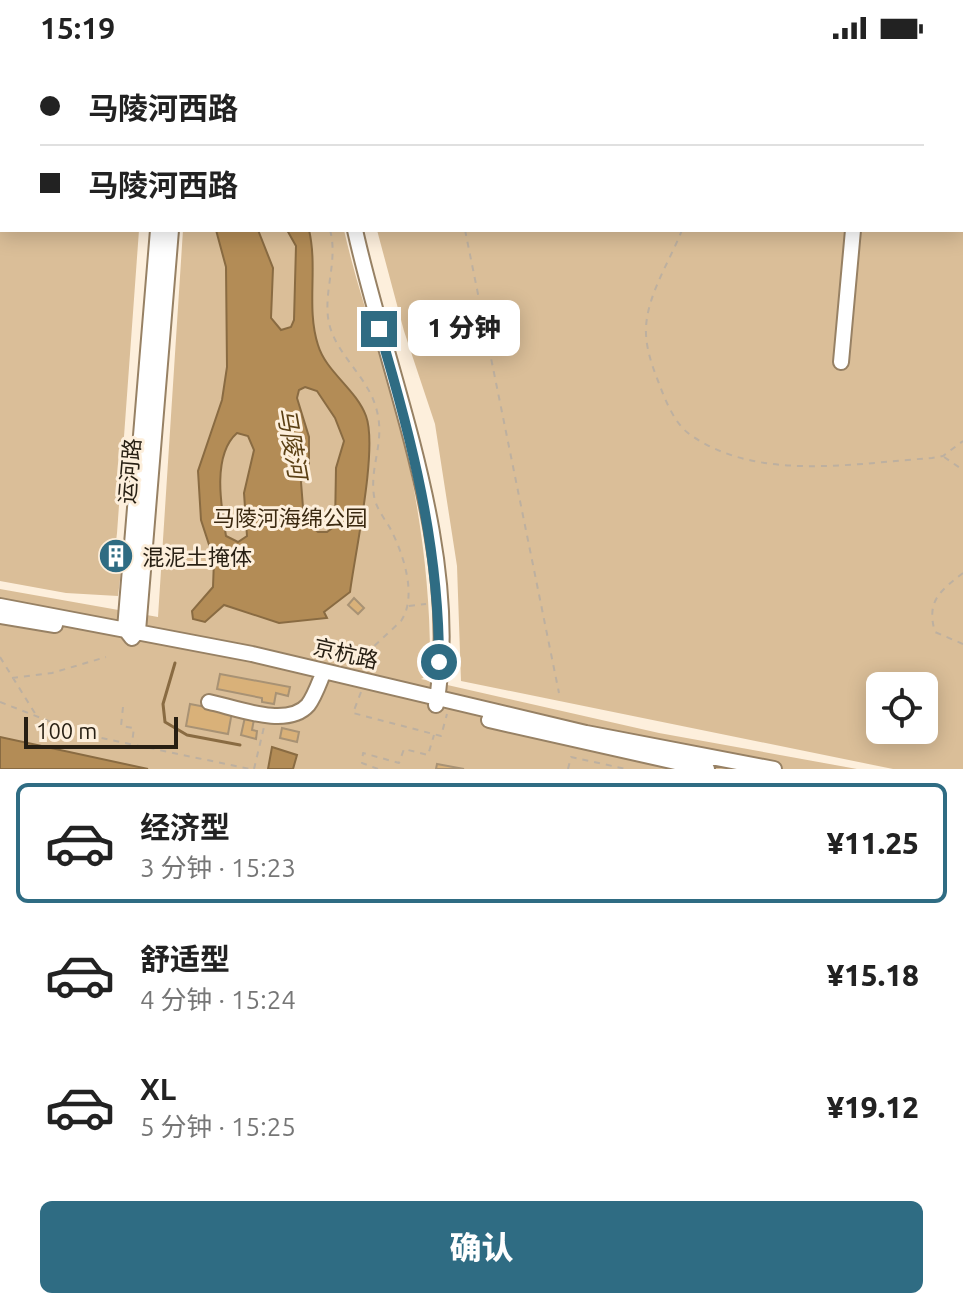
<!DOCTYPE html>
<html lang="zh">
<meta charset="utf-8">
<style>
:root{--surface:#fff;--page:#f6f6f6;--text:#222;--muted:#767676;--line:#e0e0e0;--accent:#2f6c83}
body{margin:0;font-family:Ubuntu,"Noto Sans SC",sans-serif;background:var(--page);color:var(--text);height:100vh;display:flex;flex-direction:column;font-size:30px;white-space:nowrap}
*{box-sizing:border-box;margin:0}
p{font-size:26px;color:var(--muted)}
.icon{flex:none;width:44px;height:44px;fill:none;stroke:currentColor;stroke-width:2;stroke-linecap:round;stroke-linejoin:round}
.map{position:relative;height:713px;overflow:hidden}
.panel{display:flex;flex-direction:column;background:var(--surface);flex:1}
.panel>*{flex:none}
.top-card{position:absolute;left:0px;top:0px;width:964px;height:176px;box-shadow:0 4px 20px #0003;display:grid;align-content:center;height:176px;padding:0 40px;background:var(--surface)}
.controls{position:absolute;left:866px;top:616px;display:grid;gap:16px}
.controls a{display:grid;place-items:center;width:72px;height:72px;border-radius:12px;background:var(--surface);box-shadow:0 4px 20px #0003;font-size:40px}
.scale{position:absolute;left:24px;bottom:20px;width:154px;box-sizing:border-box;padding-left:8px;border:4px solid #271f13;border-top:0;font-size:22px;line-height:28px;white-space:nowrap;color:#271f13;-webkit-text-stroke:6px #fdefdc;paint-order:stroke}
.end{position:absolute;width:36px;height:36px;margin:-18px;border:10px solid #2f6c83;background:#fff;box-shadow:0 0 0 4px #fff}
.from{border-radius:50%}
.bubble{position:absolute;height:56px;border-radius:12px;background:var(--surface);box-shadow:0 4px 20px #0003;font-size:26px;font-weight:800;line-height:56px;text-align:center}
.top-card b{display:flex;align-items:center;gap:28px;height:76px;font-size:30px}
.top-card b+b{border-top:2px solid var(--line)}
.top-card i{width:20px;height:20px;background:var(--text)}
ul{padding:14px 0 0;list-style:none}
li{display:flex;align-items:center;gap:24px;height:120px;margin:0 16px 12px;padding:0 24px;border:4px solid transparent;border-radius:12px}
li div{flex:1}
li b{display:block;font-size:30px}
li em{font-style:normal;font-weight:800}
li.on{border-color:var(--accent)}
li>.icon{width:72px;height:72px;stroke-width:1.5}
.action{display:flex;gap:16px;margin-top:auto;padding:16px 40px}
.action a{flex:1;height:92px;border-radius:12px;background:var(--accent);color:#fff;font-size:32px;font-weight:800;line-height:92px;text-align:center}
.status{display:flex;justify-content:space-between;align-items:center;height:56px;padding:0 40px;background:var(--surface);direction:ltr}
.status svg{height:22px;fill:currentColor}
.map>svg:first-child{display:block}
</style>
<div class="status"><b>15:19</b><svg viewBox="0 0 49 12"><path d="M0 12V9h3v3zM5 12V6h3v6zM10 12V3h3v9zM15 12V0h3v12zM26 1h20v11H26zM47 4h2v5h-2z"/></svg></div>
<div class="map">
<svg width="963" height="713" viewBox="0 0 963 713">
<rect width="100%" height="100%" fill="#fdefdc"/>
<path fill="#dabe98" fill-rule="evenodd" d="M0,0H18L2,2V132Z
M685,0H963V29L962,2Z
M963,80V713H893L461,625L457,510L435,368L404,275L377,174H962ZM880,630H924V674H880Z
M0,155L2,174H139L117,477L115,494L110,498L122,507L118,540L66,537L0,525Z
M183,174H344C360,245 387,314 404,385C421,460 431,536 430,613L428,620L421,623L659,677L857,713H0V533L158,561Z"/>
<path fill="#b38c56" stroke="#896b42" stroke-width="2" fill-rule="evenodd" d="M216,174H258L273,212L271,262L281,274L291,271L294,264L296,190L287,174H309C318,212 306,252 318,289C326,316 356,333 366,360C378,392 355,497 350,536L324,556L327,562L279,567L224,549L205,566L193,563L192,555L213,531L214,504L201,464L198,415L222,344L227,311L226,211ZM305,331L317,335L335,362L344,385L336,412L335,470L327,476H318L304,464L301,426L309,407V381L297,342L299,334ZM237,377L248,380L254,394L244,437L247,480L238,486L226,480C221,450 212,399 237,377Z
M0,681L148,713H0Z
M272,691L297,699L293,713H268Z"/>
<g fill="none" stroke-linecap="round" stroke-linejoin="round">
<path stroke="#896b42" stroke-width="3" d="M175,607L163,648L165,666L187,679L240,689"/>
</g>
<path fill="#d9b179" stroke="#a89274" stroke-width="2" d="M115,494L123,503L118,507L110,498Z
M354,542L364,552L358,558L348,549Z
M220,618L290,631L288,640L276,637L274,648L262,646V642L217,633Z
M190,648L232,656L228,678L186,670Z
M245,661L254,663L252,674L257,675L256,683L241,679Z
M282,672L299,676L297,686L280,682Z
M437,708L464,713H436Z"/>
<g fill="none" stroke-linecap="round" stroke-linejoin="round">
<g stroke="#978164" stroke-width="18">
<path id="minor" d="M413,0L434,2
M179,2V0
M341,2V0
M962,50H963
M0,141H2
M158,174L125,573L132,582L138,575L171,174
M355,174C388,323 463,496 436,649
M841,306L853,174
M0,550L252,598L586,677L774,713
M0,560L55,569
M209,646C234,651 287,673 308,649C314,641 318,630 322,620
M489,664L707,713"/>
</g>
<path stroke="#bdb0a0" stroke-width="2" stroke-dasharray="6 6" stroke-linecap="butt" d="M607,0V2
M330,174C339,206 321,240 330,271C338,298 362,317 373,343C389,382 369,406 374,440C376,452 384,462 390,472C403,497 418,540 401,565L355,608
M465,174L559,637
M682,174C670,205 648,237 646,271C645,292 653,312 660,330C666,346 675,367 688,377C755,427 855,407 932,402L943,400L963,385
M944,401L963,414
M963,517C940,535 926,545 935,576L963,588
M409,550L426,548
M0,601L36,659
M12,622L52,617L106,601
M361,636L353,657L441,680L447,658
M0,646L82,678L250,713
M123,651L121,670L134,672L132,687
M254,713L264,671
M378,713L362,707L363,697L399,707L404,693L428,699L434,679
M568,713L571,701L626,713"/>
<use href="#minor" stroke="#fff" stroke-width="14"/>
</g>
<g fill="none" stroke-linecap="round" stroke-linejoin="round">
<path stroke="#2f6c83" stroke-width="10" d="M379,273C412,383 439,490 439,606"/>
</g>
<defs>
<g id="building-disc" transform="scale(1.8)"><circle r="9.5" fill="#2f6c83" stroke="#fdefdc"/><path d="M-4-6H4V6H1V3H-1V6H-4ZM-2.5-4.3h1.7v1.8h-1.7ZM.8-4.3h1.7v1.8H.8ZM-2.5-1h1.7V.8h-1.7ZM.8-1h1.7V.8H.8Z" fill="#fff"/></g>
</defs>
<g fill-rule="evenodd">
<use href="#building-disc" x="116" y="500"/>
</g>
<g text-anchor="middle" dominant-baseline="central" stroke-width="6" stroke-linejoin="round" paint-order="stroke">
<g font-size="22" fill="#271f13" stroke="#fdefdc">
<text transform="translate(129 415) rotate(-85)">运河路</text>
<text transform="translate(346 597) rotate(13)">京杭路</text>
</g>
<g font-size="22" fill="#3b2910" stroke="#fdefdc">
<text x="290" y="461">马陵河海绵公园</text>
</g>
<g font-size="22" fill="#271f13" stroke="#fdefdc" text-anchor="start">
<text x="142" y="500">混泥土掩体</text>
</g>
<g font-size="24" font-style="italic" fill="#5b4015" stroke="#fdefdc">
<text transform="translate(292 387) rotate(80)">马陵河</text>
</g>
</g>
</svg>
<div class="controls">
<a><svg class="icon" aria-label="locate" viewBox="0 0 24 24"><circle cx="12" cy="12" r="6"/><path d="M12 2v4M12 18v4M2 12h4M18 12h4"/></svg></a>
</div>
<div class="scale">100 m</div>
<i class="end from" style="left:439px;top:606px"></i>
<i class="end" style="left:379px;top:273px"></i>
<div class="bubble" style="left:408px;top:244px;width:112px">1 分钟</div>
<div class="top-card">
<b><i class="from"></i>马陵河西路</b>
<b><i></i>马陵河西路</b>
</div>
</div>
<section class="panel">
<ul>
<li class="on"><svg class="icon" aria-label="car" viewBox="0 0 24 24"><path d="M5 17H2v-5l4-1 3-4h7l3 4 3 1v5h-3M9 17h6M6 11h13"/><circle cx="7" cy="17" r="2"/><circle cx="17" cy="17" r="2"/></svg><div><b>经济型</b><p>3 分钟 · 15:23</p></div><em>¥11.25</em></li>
<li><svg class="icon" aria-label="car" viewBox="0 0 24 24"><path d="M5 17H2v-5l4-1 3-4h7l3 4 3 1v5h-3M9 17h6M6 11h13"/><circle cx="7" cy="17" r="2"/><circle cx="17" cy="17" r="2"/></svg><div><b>舒适型</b><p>4 分钟 · 15:24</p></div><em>¥15.18</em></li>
<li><svg class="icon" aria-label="car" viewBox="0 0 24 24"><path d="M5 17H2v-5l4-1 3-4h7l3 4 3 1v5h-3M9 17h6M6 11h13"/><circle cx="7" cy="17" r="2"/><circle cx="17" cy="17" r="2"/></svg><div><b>XL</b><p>5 分钟 · 15:25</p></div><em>¥19.12</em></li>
</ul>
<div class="action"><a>确认</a></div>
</section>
